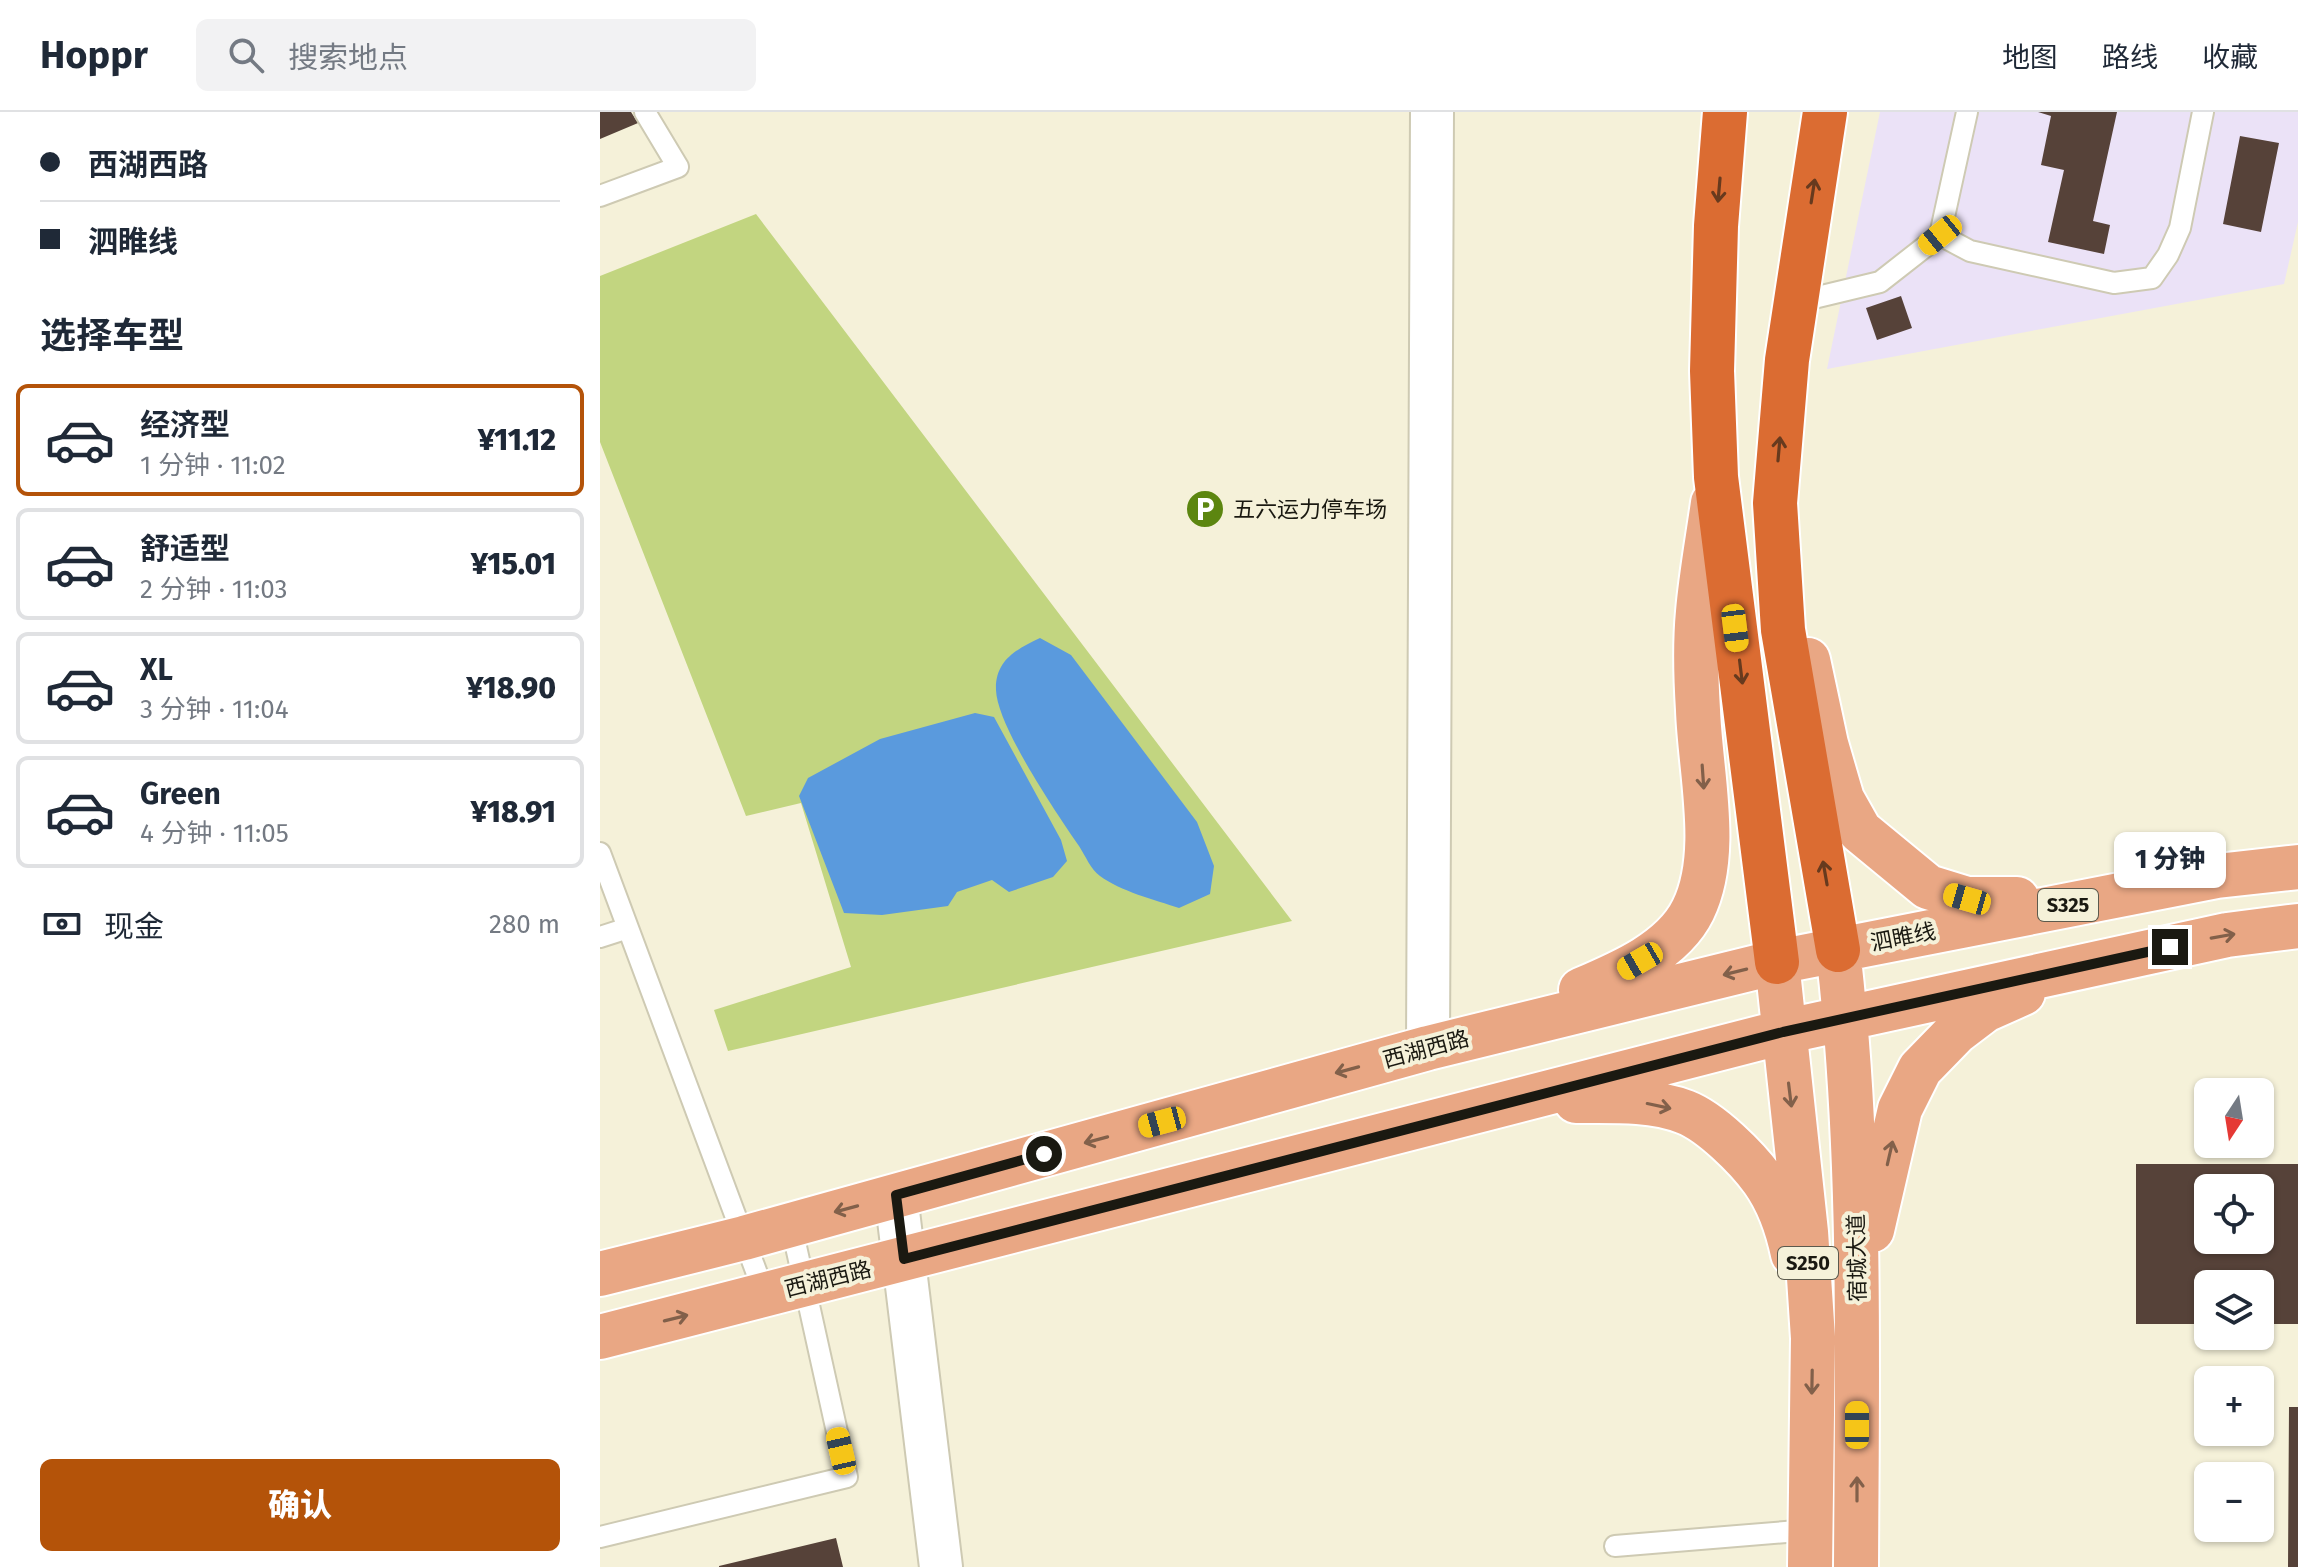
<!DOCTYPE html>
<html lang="zh">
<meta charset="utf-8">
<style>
:root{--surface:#fff;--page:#f2f2f3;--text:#1f2937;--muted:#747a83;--line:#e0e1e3;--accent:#b45309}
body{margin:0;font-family:"Fira Sans","Noto Sans SC",sans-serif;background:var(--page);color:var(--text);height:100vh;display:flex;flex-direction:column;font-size:30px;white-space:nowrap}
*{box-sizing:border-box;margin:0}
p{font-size:26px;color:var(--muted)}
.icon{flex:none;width:44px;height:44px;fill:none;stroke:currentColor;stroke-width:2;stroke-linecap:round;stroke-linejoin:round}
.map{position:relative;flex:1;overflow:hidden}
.details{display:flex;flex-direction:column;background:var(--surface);width:600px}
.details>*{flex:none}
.banner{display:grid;align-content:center;height:176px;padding:0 40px;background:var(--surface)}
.needle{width:52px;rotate:192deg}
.tools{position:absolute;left:1594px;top:966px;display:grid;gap:16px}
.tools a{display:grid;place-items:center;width:80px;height:80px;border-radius:12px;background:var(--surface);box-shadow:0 2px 6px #0004;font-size:40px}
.end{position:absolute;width:36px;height:36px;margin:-18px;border:10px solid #1a1911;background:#fff;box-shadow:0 0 0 4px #fff}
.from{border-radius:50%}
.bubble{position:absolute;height:56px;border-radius:12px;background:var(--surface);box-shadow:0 2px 6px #0004;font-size:26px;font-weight:800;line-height:56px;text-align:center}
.car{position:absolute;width:24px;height:48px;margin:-24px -12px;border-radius:10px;box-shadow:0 0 6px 2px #0007;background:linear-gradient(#f5c518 24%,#345 0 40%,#f5c518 0 76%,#345 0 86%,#f5c518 0)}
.banner b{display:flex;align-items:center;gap:28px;height:76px;font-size:30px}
.banner b+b{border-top:2px solid var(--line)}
.banner i{width:20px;height:20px;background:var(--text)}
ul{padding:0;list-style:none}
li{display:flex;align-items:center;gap:24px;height:112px;margin:0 16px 12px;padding:0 24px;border:4px solid var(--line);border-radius:12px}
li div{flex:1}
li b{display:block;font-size:30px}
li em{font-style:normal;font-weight:800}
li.on{border-color:var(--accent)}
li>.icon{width:72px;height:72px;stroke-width:1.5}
h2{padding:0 40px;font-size:36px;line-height:96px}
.pay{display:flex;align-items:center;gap:20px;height:88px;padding:0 40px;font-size:30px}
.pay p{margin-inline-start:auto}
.action{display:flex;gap:16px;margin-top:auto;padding:16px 40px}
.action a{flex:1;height:92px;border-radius:12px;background:var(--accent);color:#fff;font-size:32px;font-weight:800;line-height:92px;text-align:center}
header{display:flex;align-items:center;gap:48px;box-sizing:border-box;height:112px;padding:0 40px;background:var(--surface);border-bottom:2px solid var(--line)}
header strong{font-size:38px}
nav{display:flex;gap:44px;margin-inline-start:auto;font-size:28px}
.search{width:560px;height:72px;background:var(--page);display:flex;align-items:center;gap:20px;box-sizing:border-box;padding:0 28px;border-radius:12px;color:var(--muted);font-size:30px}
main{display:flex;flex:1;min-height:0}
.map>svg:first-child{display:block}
</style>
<header>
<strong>Hoppr</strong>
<div class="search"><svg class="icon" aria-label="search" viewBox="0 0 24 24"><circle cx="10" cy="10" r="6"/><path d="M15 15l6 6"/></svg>搜索地点</div>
<nav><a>地图</a><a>路线</a><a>收藏</a></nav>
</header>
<main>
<section class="details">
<div class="banner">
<b><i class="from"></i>西湖西路</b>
<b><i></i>泗睢线</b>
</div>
<h2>选择车型</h2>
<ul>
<li class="on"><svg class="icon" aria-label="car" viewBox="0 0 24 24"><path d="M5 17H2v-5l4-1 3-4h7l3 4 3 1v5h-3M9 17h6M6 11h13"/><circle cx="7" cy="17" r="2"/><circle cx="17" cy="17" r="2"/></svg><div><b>经济型</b><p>1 分钟 · 11:02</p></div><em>¥11.12</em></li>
<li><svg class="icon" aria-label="car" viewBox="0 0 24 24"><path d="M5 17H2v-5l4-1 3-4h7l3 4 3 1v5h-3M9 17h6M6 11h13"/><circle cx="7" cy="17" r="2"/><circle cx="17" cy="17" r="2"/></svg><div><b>舒适型</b><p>2 分钟 · 11:03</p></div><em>¥15.01</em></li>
<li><svg class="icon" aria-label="car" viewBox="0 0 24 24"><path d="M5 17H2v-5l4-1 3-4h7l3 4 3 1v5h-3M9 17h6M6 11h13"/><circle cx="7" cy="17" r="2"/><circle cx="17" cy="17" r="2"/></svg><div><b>XL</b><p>3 分钟 · 11:04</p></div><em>¥18.90</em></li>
<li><svg class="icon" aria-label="car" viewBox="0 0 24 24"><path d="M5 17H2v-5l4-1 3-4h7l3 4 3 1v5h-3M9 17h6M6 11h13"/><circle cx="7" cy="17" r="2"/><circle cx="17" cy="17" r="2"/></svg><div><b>Green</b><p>4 分钟 · 11:05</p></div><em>¥18.91</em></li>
</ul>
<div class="pay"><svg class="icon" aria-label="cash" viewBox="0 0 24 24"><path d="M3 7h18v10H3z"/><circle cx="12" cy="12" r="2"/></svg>现金<p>280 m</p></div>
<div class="action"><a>确认</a></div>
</section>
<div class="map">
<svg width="1698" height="1455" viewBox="0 0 1698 1455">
<rect width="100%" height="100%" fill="#f5f1d9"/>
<path fill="#ebe2f7" d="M1280,0H1698V110L1684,172L1227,257Z"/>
<path fill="#c2d580" d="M156,102L692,809L128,939L114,898L251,855L201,691L146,704L0,330V164Z"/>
<path fill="#5a9add" d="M440,526L471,543L597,710L614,754L610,782L579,796C555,788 520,779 500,764C491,758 485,743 479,734C457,702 397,614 396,578C395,548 417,537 440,526Z
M375,601L394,605L461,728L467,749L453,765L409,780L392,768L357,780L348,794L282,803L244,801L199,684L208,666L280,627Z"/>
<path fill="#564239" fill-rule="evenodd" d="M0,0H31L38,11L0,27Z
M1438,0H1517L1493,109L1510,113L1504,142L1448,130L1464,58L1441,53L1451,4Z
M1640,24L1679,31L1661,120L1623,112Z
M1301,184L1312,216L1277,228L1266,196Z
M1536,1052H1698V1212H1660V1172H1608V1212H1536ZM1608,1076H1660V1128H1608Z
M1689,1295H1698V1455H1688Z
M236,1426L243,1455H119V1454Z"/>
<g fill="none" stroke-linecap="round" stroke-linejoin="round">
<g stroke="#cecab3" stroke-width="24">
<path id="lane" d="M0,84L78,55L45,0
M1340,123L1370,139L1514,171L1552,166L1568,143L1580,116L1603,0
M1197,190L1280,170L1340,123L1367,0
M0,741L165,1183
M0,825L28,816
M0,1425L247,1365L191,1112
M1015,1434L1210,1418"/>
</g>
<g stroke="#cecab3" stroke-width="46">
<path id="street" d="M828,936L832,0
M296,1083L341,1455"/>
</g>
<g stroke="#fff" stroke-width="48">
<path id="primary" d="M1208,548L1226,632L1242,687L1260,719L1328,775L1367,787H1417
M1238,838C1262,1043 1257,1249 1256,1455
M1177,850L1206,1120L1213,1226L1210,1455
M981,878C1021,861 1073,839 1093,798C1121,741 1100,660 1098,598C1096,566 1095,532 1098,500C1101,464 1108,427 1113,391
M976,989C1011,989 1052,987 1085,1000C1111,1010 1147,1046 1163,1068C1178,1089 1188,1118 1193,1142
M1272,1118L1300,997L1320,957L1356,920L1385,898L1423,881
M0,1162L144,1126L828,936L1177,850L1617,764L1698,755
M0,1225L1183,920L1627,823L1698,814"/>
</g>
<g stroke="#fff" stroke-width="48">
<path id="highway" d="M1125,0L1116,114L1112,259L1116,365L1177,850
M1225,0L1187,248L1175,391L1183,518L1238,838"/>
</g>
<use href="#lane" stroke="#fff" stroke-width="20"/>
<use href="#street" stroke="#fff" stroke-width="42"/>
<use href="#primary" stroke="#e9a784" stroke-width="44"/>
<use href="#highway" stroke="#db6c32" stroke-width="44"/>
</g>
<defs><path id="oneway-shaft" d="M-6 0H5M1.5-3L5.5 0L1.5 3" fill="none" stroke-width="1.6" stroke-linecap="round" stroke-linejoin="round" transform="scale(2)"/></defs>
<g stroke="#673a1e">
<use href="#oneway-shaft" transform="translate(1119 78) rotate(95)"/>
<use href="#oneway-shaft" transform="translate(1213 79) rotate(-81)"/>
<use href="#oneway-shaft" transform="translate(1179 337) rotate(-85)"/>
<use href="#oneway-shaft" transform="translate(1141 560) rotate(83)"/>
<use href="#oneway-shaft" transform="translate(1225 761) rotate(-100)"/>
</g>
<g stroke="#82604a">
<use href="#oneway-shaft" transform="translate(1103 665) rotate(86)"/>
<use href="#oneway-shaft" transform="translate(1623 824) rotate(-10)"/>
<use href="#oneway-shaft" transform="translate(1135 860) rotate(166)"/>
<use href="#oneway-shaft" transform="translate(747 958) rotate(165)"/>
<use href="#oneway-shaft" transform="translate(1190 983) rotate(83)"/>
<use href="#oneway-shaft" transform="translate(1059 994) rotate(12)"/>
<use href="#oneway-shaft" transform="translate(496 1028) rotate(165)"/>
<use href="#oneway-shaft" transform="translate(1290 1041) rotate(-77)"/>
<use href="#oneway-shaft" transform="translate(246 1097) rotate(165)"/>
<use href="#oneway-shaft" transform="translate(76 1206) rotate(-14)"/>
<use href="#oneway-shaft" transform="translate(1212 1270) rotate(91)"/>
<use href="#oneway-shaft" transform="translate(1257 1377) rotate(-90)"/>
</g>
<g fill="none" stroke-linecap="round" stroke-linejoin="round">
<path stroke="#1a1911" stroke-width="10" d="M444,1042L296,1083L304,1147L1183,920L1570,835"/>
</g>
<defs>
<g id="parking-disc" transform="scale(2)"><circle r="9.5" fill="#5c8610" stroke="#f5f1d9"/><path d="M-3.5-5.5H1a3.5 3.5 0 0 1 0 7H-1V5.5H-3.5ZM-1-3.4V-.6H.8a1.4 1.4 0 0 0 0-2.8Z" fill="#fff"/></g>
</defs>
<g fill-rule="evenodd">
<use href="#parking-disc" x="605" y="397"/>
</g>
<g text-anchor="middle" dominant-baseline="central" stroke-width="8" stroke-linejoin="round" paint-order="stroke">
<g fill="#f5f1d9" stroke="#5c5a4d" stroke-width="2">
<rect x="1438" y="777" width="60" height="32" rx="6"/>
<rect x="1178" y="1135" width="60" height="32" rx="6"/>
</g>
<g font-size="20" font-weight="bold" fill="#1a1911">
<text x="1468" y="793">S325</text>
<text x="1208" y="1151">S250</text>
</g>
<g font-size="22" fill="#1a1911" stroke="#f5f1d9" text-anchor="start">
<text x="633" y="397">五六运力停车场</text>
</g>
<g font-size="22" fill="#1a1911" stroke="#f5f1d9">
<text transform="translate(1303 825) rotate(-11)">泗睢线</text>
<text transform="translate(826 937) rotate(-15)">西湖西路</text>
<text transform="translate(1257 1146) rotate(-91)">宿城大道</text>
<text transform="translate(228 1167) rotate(-14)">西湖西路</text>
</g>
</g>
</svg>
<div class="tools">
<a><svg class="needle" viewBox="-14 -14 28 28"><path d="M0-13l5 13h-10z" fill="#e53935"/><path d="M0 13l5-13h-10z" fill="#747a83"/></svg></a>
<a><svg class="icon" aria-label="locate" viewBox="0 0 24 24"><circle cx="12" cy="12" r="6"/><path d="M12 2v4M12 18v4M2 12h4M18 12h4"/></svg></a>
<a><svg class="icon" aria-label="layers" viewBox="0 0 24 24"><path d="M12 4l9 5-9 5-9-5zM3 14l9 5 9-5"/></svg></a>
<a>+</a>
<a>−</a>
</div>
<i class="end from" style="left:444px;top:1042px"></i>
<i class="end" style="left:1570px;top:835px"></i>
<div class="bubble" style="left:1514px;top:720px;width:112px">1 分钟</div>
<i class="car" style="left:1340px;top:123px;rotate:231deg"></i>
<i class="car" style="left:1135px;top:516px;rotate:173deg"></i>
<i class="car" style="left:1367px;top:787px;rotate:286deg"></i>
<i class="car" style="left:1040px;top:849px;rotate:240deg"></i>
<i class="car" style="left:562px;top:1010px;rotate:255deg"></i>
<i class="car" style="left:1257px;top:1313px;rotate:0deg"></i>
<i class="car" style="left:241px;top:1339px;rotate:347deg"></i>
</div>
</main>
